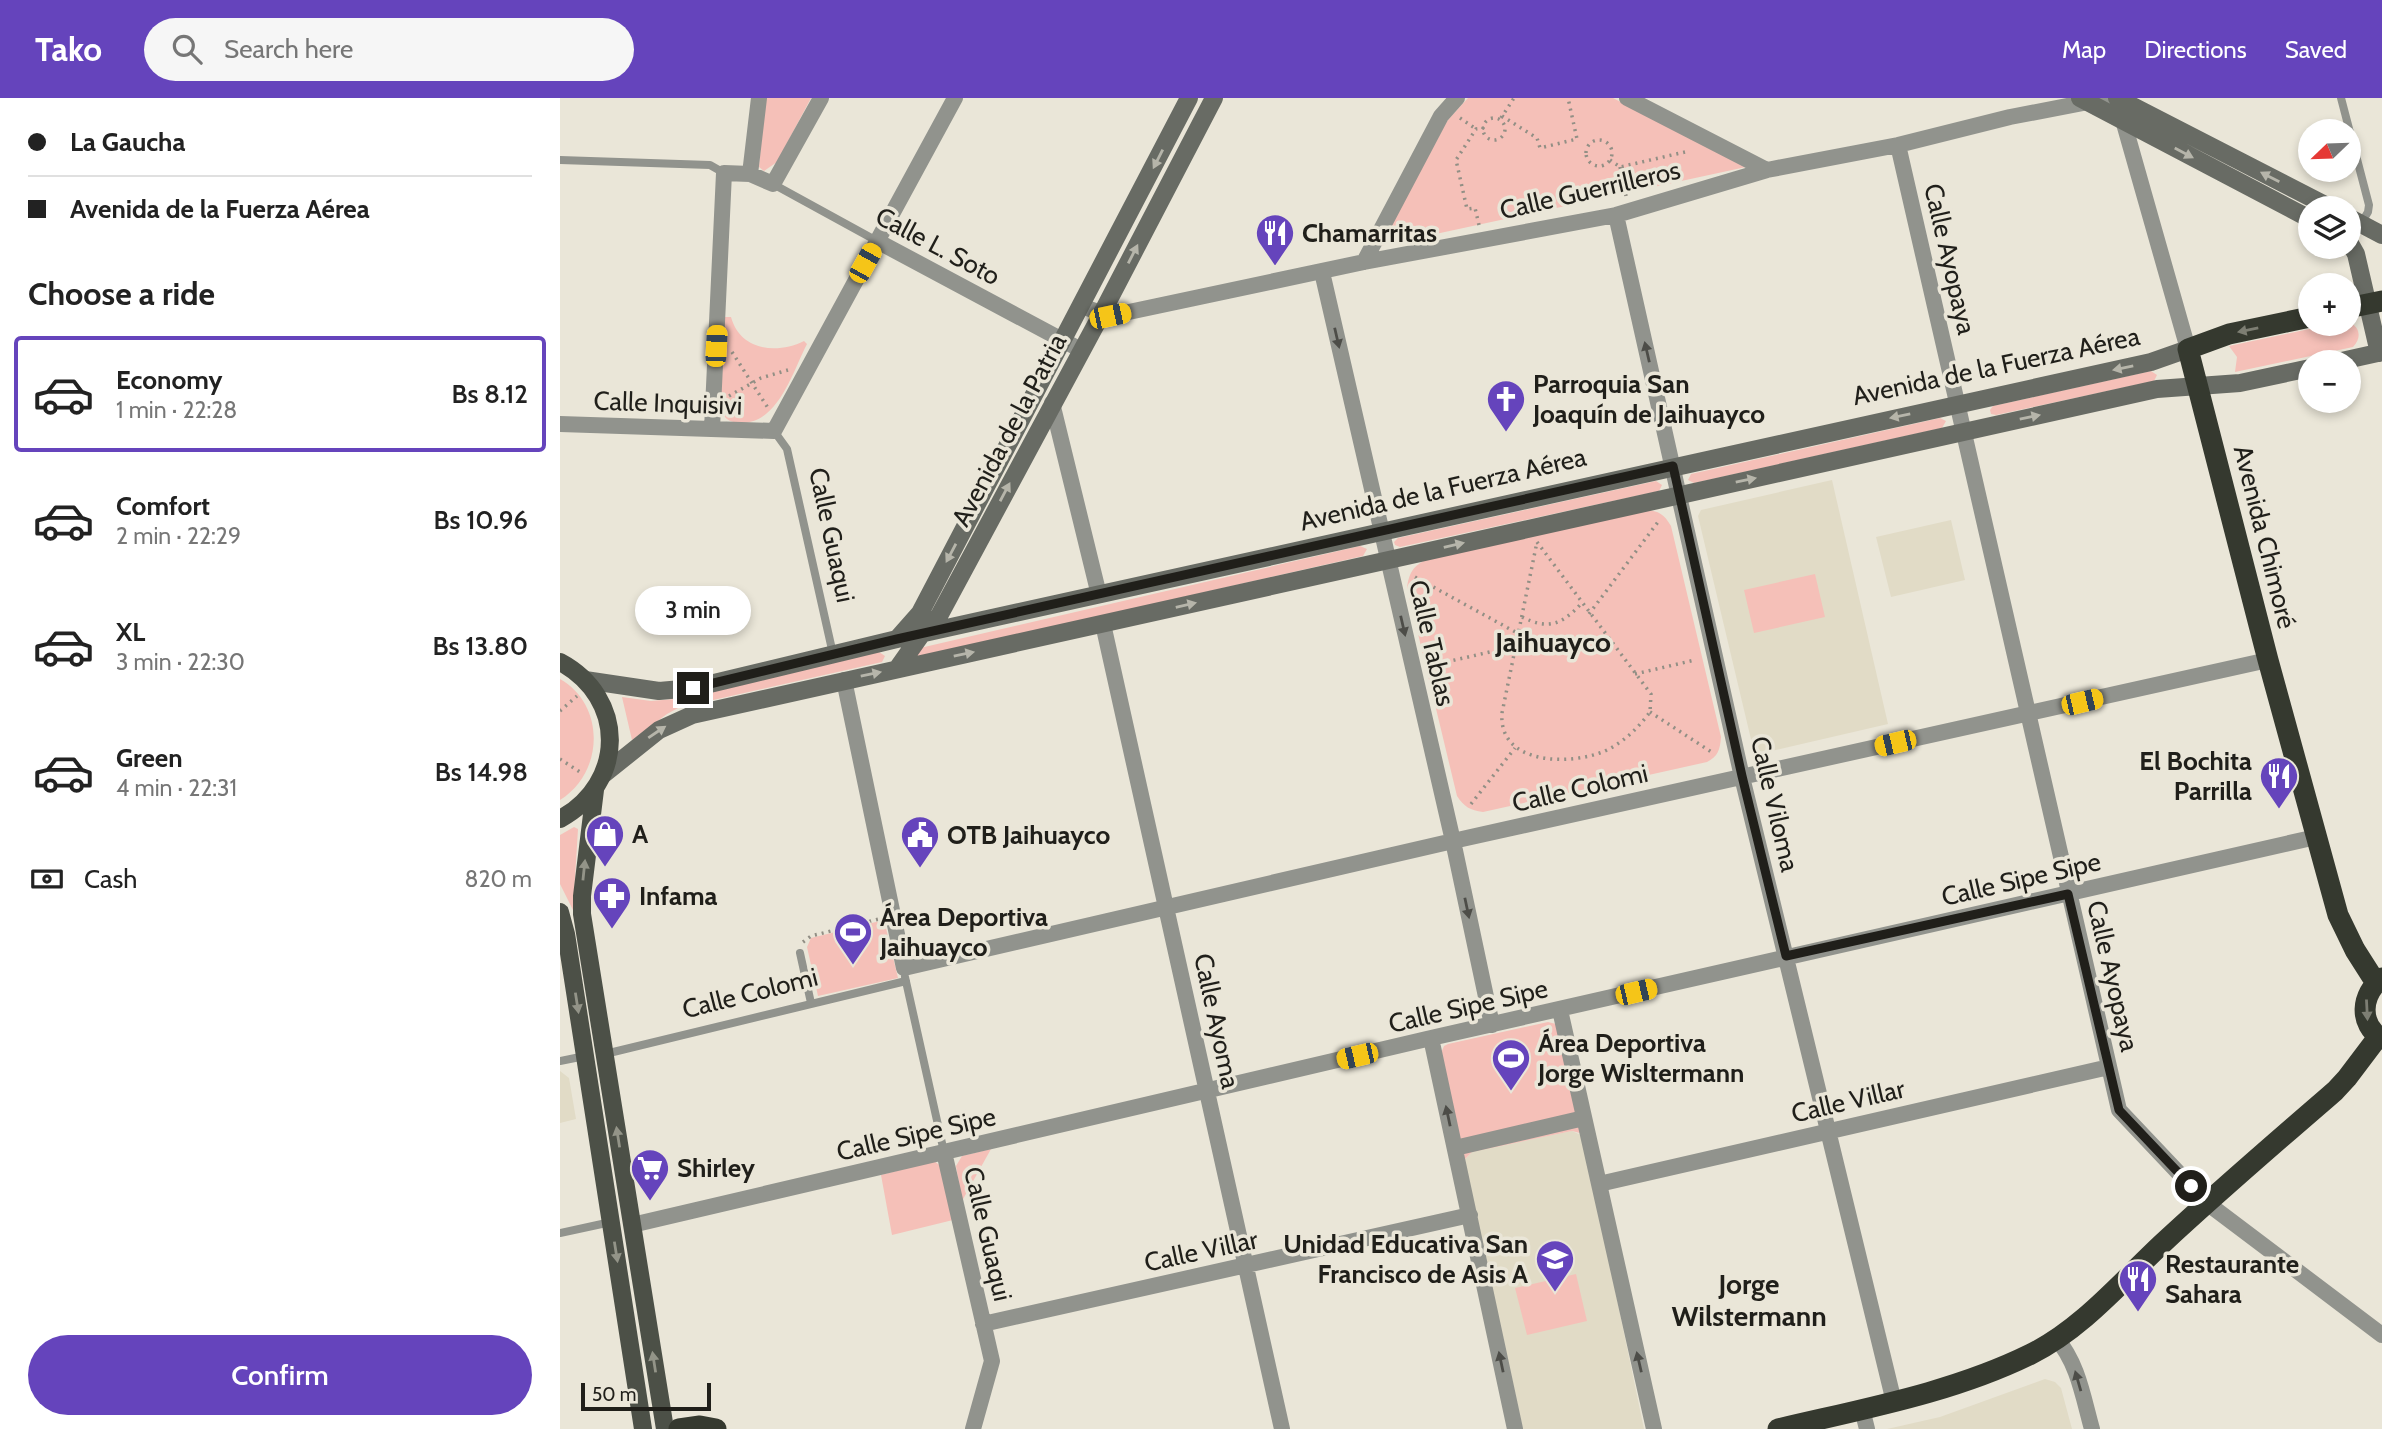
<!DOCTYPE html>
<meta charset="utf-8">
<style>
:root{--surface:#fff;--page:#f6f6f6;--text:#222;--muted:#767676;--line:#e0e0e0;--accent:#6544bc}
body{margin:0;font-family:Cabin,sans-serif;background:var(--page);color:var(--text);height:100vh;display:flex;flex-direction:column;font-size:26px;white-space:nowrap}
*{box-sizing:border-box;margin:0}
p{font-size:23px;color:var(--muted)}
.icon{flex:none;width:38px;height:38px;fill:none;stroke:currentColor;stroke-width:2;stroke-linecap:round;stroke-linejoin:round}
.map{position:relative;flex:1;overflow:hidden}
.panel{display:flex;flex-direction:column;background:var(--surface);width:560px}
.panel>*{flex:none}
.hud{display:grid;align-content:center;height:154px;padding:0 28px;background:var(--surface)}
.needle{width:46px;rotate:247deg}
.buttons{position:absolute;left:1738px;top:21px;display:grid;gap:14px}
.buttons a{display:grid;place-items:center;width:63px;height:63px;border-radius:50%;background:var(--surface);box-shadow:0 4px 10px #0003;font-size:35px}
.scale{position:absolute;left:21px;bottom:18px;width:130px;box-sizing:border-box;padding-left:7px;border:4px solid #201f1a;border-top:0;font-size:19px;line-height:24px;white-space:nowrap;color:#201f1a;-webkit-text-stroke:5px #eae6d8;paint-order:stroke}
.end{position:absolute;width:32px;height:32px;margin:-16px;border:9px solid #201f1a;background:#fff;box-shadow:0 0 0 4px #fff}
.from{border-radius:50%}
.bubble{position:absolute;height:49px;border-radius:24px;background:var(--surface);box-shadow:0 4px 10px #0003;font-size:23px;font-weight:600;line-height:49px;text-align:center}
.car{position:absolute;width:21px;height:42px;margin:-21px -10px;border-radius:9px;box-shadow:0 0 5px 2px #0007;background:linear-gradient(#f5c518 24%,#345 0 40%,#f5c518 0 76%,#345 0 86%,#f5c518 0)}
.hud b{display:flex;align-items:center;gap:24px;height:66px;font-size:26px}
.hud b+b{border-top:2px solid var(--line)}
.hud i{width:18px;height:18px;background:var(--text)}
ul{padding:0;list-style:none}
li{display:flex;align-items:center;gap:21px;height:116px;margin:0 14px 10px;padding:0 14px;border:4px solid transparent;border-radius:7px}
li div{flex:1}
li b{display:block;font-size:26px}
li em{font-style:normal;font-weight:600}
li.current{border-color:var(--accent)}
li>.icon{width:63px;height:63px;stroke-width:1.5}
h2{padding:0 28px;font-size:32px;line-height:84px}
.pay{display:flex;align-items:center;gap:18px;height:77px;padding:0 28px;font-size:26px}
.pay p{margin-inline-start:auto}
.button{display:flex;gap:14px;margin-top:auto;padding:14px 28px}
.button a{flex:1;height:80px;border-radius:42px;background:var(--accent);color:#fff;font-size:28px;font-weight:600;line-height:80px;text-align:center}
header{display:flex;align-items:center;gap:42px;box-sizing:border-box;height:98px;padding:0 35px;background:var(--accent);color:#fff}
header strong{font-size:33px}
nav{display:flex;gap:38px;margin-inline-start:auto;font-size:24px}
.search{width:490px;height:63px;background:var(--page);display:flex;align-items:center;gap:18px;box-sizing:border-box;padding:0 24px;border-radius:38px;color:var(--muted);font-size:26px}
main{display:flex;flex:1;min-height:0}
.map>svg:first-child{display:block}
</style>
<header>
<strong>Tako</strong>
<div class="search"><svg class="icon" aria-label="search" viewBox="0 0 24 24"><circle cx="10" cy="10" r="6"/><path d="M15 15l6 6"/></svg>Search here</div>
<nav><a>Map</a><a>Directions</a><a>Saved</a></nav>
</header>
<main>
<section class="panel">
<div class="hud">
<b><i class="from"></i>La Gaucha</b>
<b><i></i>Avenida de la Fuerza Aérea</b>
</div>
<h2>Choose a ride</h2>
<ul>
<li class="current"><svg class="icon" aria-label="car" viewBox="0 0 24 24"><path d="M5 17H2v-5l4-1 3-4h7l3 4 3 1v5h-3M9 17h6M6 11h13"/><circle cx="7" cy="17" r="2"/><circle cx="17" cy="17" r="2"/></svg><div><b>Economy</b><p>1 min · 22:28</p></div><em>Bs 8.12</em></li>
<li><svg class="icon" aria-label="car" viewBox="0 0 24 24"><path d="M5 17H2v-5l4-1 3-4h7l3 4 3 1v5h-3M9 17h6M6 11h13"/><circle cx="7" cy="17" r="2"/><circle cx="17" cy="17" r="2"/></svg><div><b>Comfort</b><p>2 min · 22:29</p></div><em>Bs 10.96</em></li>
<li><svg class="icon" aria-label="car" viewBox="0 0 24 24"><path d="M5 17H2v-5l4-1 3-4h7l3 4 3 1v5h-3M9 17h6M6 11h13"/><circle cx="7" cy="17" r="2"/><circle cx="17" cy="17" r="2"/></svg><div><b>XL</b><p>3 min · 22:30</p></div><em>Bs 13.80</em></li>
<li><svg class="icon" aria-label="car" viewBox="0 0 24 24"><path d="M5 17H2v-5l4-1 3-4h7l3 4 3 1v5h-3M9 17h6M6 11h13"/><circle cx="7" cy="17" r="2"/><circle cx="17" cy="17" r="2"/></svg><div><b>Green</b><p>4 min · 22:31</p></div><em>Bs 14.98</em></li>
</ul>
<div class="pay"><svg class="icon" aria-label="cash" viewBox="0 0 24 24"><path d="M3 7h18v10H3z"/><circle cx="12" cy="12" r="2"/></svg>Cash<p>820 m</p></div>
<div class="button"><a>Confirm</a></div>
</section>
<div class="map">
<svg width="1822" height="1331" viewBox="0 0 1822 1331">
<rect width="100%" height="100%" fill="#eae6d8"/>
<path fill="#e1dbc6" d="M1272,382L1328,626L1199,656L1194,654L1138,418L1141,412Z
M1391,422L1405,482L1331,499L1316,439Z
M0,973L9,980L16,1021L0,1025Z
M1012,1033L1023,1038L1084,1331H963L904,1062L912,1054Z
M1485,1281L1495,1284L1501,1290L1512,1331H1327L1380,1319Z"/>
<path fill="#f5c0b8" d="M205,0H251L217,64L204,73L199,69Z
M908,0H1053L1186,69L820,148L887,23Z
M164,219H171C180,252 216,257 244,243L247,246C232,275 218,327 179,325C168,324 163,319 159,309Z
M1789,224C1800,229 1802,240 1793,249L1675,274L1677,259L1669,248L1773,226H1788Z
M1591,273L1597,277L1594,283L1436,317L1431,316L1430,312L1433,308Z
M1380,320L1386,323L1382,330L1134,385L1128,382L1131,376Z
M1096,383L1102,387L1099,393L840,449L835,447L834,444L838,440Z
M1086,412C1099,413 1104,416 1111,428L1161,639C1160,652 1158,658 1147,664L923,714C910,712 904,709 897,698L847,490C849,475 853,468 867,461Z
M800,448L807,451L803,458L362,559L357,558V554L360,550Z
M1255,476L1265,519L1194,535L1184,492Z
M319,554L325,558L322,564L118,610L107,616L72,642L62,599L91,603L115,601Z
M0,581C46,607 44,675 0,702Z
M14,729L18,731L13,812L0,786V737Z
M324,822L338,880L258,898L247,849L251,840Z
M988,924L996,926L1020,1035L1012,1033L912,1054L904,1062L881,955L884,948L888,946Z
M431,1051L402,1103L396,1068L402,1058Z
M374,1063L382,1069L393,1122L332,1137L321,1077Z
M1016,1176L1027,1223L967,1237L955,1190Z"/>
<g fill="none" stroke-linecap="round" stroke-linejoin="round">
<path stroke="#928f85" stroke-width="3.5" stroke-dasharray="2 5" stroke-linecap="butt" d="M942,18L977,40L980,50L1017,41L1008,0
M900,20L916,31
M941,20L954,0
M923 31a11 11 0 1 1 22 0a11 11 0 1 1-22 0Z
M1026 55a13 13 0 1 1 26 0a13 13 0 1 1-26 0Z
M1050,62L1060,69L1125,54
M1060,69L1066,98
M919,127L915,110L907,111L896,62L916,31L924,30
M172,254L208,310
M169,298L201,280L228,272
M977,444L1091,596L1090,614C1078,630 1064,644 1045,653C1010,668 938,667 942,615Z
M855,479L959,536
M1029,516L1098,424
M962,519C988,532 1001,527 1021,506
M873,567L956,548
M1075,576L1135,562
M0,613L17,598
M1090,614L1153,655
M0,661L23,676
M911,706L955,650
M243,844L251,838L319,821"/>
<path stroke="#91938d" stroke-width="8" d="M1781,0L1809,107L1808,114L1790,144
M0,62L150,67L164,75
M213,86L317,143
M214,333L227,351L273,556
M240,855L251,905
M345,879L384,1054
M45,956L346,883
M0,963L25,958
M0,1135L51,1124"/>
<path stroke="#91938d" stroke-width="16" d="M1067,0L1207,72
M1561,15L1628,251
M1338,47L1559,1012L1647,1105L1822,1237
M190,76L199,0
M1056,117L1182,679L1334,1304
M317,143L521,252
M804,164L881,18L897,0
M762,174L893,743L932,927
M521,208L550,218L804,164L1056,117L1207,72L1338,47L1450,19L1549,0
M492,305L539,497
M0,326L214,333L395,0
M152,331L164,75L190,76L213,86L261,0
M543,526L722,1331
M284,582L344,870L893,743L1708,562
M1000,912L1094,1331
M871,940L955,1331
M895,1050L1024,1020
M384,1054L432,1263L413,1331
M1039,1086L1549,969
M72,1127L871,940L1756,739
M423,1226L910,1117
M1496,1240C1518,1265 1523,1299 1532,1331
M1302,1311L1307,1331"/>
<path stroke="#686b64" stroke-width="18" d="M1520,0L1750,121
M1557,0L1771,110
M1788,119L1822,137
M1788,142L1796,156L1819,255
M1777,264L1822,254
M337,541L360,515L629,0
M337,571L361,537L379,518L541,217L654,0
M25,582L99,593L133,590L337,541L1591,264L1628,251
M44,676L99,632L132,617L1597,291L1680,285L1750,270"/>
<path stroke="#4c5047" stroke-width="18" d="M0,564C67,600 66,685 0,721
M35,692L22,798V816L105,1331
M0,814L6,836L83,1331"/>
<path stroke="#35392f" stroke-width="21" d="M1788,210L1822,203
M1750,219L1669,236L1628,251L1708,562L1778,817L1795,852L1816,885
M1822,880C1801,896 1798,926 1822,941
M119,1331L140,1328L156,1331
M1218,1331C1302,1311 1392,1295 1471,1256C1522,1231 1563,1182 1604,1144C1660,1092 1717,1043 1775,993L1787,980L1818,939"/>
</g>
<defs><path id="oneway-solid" d="M-6-.8H1V-3.2L6.5 0L1 3.2V.8H-6Z" transform="scale(1.75)"/></defs>
<g fill="#b6b5aa">
<use href="#oneway-solid" transform="translate(1624 55) rotate(28)"/>
<use href="#oneway-solid" transform="translate(598 61) rotate(117)"/>
<use href="#oneway-solid" transform="translate(1710 79) rotate(-153)"/>
<use href="#oneway-solid" transform="translate(573 156) rotate(-63)"/>
<use href="#oneway-solid" transform="translate(1563 270) rotate(168)"/>
<use href="#oneway-solid" transform="translate(1340 318) rotate(168)"/>
<use href="#oneway-solid" transform="translate(1470 319) rotate(-12)"/>
<use href="#oneway-solid" transform="translate(1186 382) rotate(-12)"/>
<use href="#oneway-solid" transform="translate(445 394) rotate(-62)"/>
<use href="#oneway-solid" transform="translate(894 447) rotate(-13)"/>
<use href="#oneway-solid" transform="translate(391 455) rotate(118)"/>
<use href="#oneway-solid" transform="translate(626 507) rotate(-13)"/>
<use href="#oneway-solid" transform="translate(404 556) rotate(-12)"/>
<use href="#oneway-solid" transform="translate(311 576) rotate(-12)"/>
<use href="#oneway-solid" transform="translate(97 634) rotate(-34)"/>
</g>
<g fill="#7d7e73">
<use href="#oneway-solid" transform="translate(1688 232) rotate(168)"/>
<use href="#oneway-solid" transform="translate(1807 912) rotate(87)"/>
</g>
<g fill="#4d4d48">
<use href="#oneway-solid" transform="translate(777 240) rotate(77)"/>
<use href="#oneway-solid" transform="translate(1087 254) rotate(-103)"/>
<use href="#oneway-solid" transform="translate(843 528) rotate(77)"/>
<use href="#oneway-solid" transform="translate(907 810) rotate(78)"/>
<use href="#oneway-solid" transform="translate(888 1018) rotate(-102)"/>
<use href="#oneway-solid" transform="translate(941 1264) rotate(-102)"/>
<use href="#oneway-solid" transform="translate(1079 1264) rotate(-103)"/>
<use href="#oneway-solid" transform="translate(1518 1283) rotate(-106)"/>
</g>
<g fill="#939488">
<use href="#oneway-solid" transform="translate(24 772) rotate(-84)"/>
<use href="#oneway-solid" transform="translate(17 905) rotate(81)"/>
<use href="#oneway-solid" transform="translate(58 1039) rotate(-99)"/>
<use href="#oneway-solid" transform="translate(56 1154) rotate(81)"/>
<use href="#oneway-solid" transform="translate(94 1264) rotate(-99)"/>
</g>
<g fill="none" stroke-linecap="round" stroke-linejoin="round">
<path stroke="#201f1a" stroke-width="9" d="M133,590L337,541L1113,368L1182,678L1226,858L1508,796L1559,1012L1631,1088"/>
</g>
<defs>
<g id="restaurant-pin" transform="scale(2.0125)"><path d="M0 17L-7.5 6A9.5 9.5 0 1 1 7.5 6Z" fill="#6544bc" stroke="#eae6d8"/><path d="M-5-6h1v4h1v-4h1v4h1v-4h1v5L-1.5 .5V6h-2V.5L-5-1ZM5-6V6H3V1.5H1.5Q1.5-4 5-6Z" fill="#fff"/></g>
<g id="church-pin" transform="scale(2.0125)"><path d="M0 17L-7.5 6A9.5 9.5 0 1 1 7.5 6Z" fill="#6544bc" stroke="#eae6d8"/><path d="M-1.2-6h2.4v3.5h3.3v2.4h-3.3V6h-2.4V-.1h-3.3v-2.4h3.3Z" fill="#fff"/></g>
<g id="shop-pin" transform="scale(2.0125)"><path d="M0 17L-7.5 6A9.5 9.5 0 1 1 7.5 6Z" fill="#6544bc" stroke="#eae6d8"/><path d="M-5-2.5h2.3a2.7 3.5 0 0 1 5.4 0H5L5.5 6h-11ZM-1.5-2.5h3a1.5 2.3 0 0 0-3 0Z" fill="#fff"/></g>
<g id="civic-pin" transform="scale(2.0125)"><path d="M0 17L-7.5 6A9.5 9.5 0 1 1 7.5 6Z" fill="#6544bc" stroke="#eae6d8"/><path d="M-.6-6.5H3V-4.5H.6V-3L4-1V1h2V6H-6V1h2V-1L-.6-3ZM-1.2 2.5V6h2.4V2.5Z" fill="#fff"/></g>
<g id="pharmacy-pin" transform="scale(2.0125)"><path d="M0 17L-7.5 6A9.5 9.5 0 1 1 7.5 6Z" fill="#6544bc" stroke="#eae6d8"/><path d="M-2-6h4v4h4v4h-4v4h-4v-4h-4v-4h4Z" fill="#fff"/></g>
<g id="stadium-pin" transform="scale(2.0125)"><path d="M0 17L-7.5 6A9.5 9.5 0 1 1 7.5 6Z" fill="#6544bc" stroke="#eae6d8"/><path d="M0-5a6.5 5 0 1 0 0 10a6.5 5 0 1 0 0-10ZM-3.5-1.8h7v3.6h-7Z" fill="#fff"/></g>
<g id="supermarket-pin" transform="scale(2.0125)"><path d="M0 17L-7.5 6A9.5 9.5 0 1 1 7.5 6Z" fill="#6544bc" stroke="#eae6d8"/><path d="M-6-5.5h2.5l.6 2H6L4.5 2H-2.5L-4.4-4H-6ZM-1.5 3.2a1.3 1.3 0 1 0 .1 0ZM3 3.2a1.3 1.3 0 1 0 .1 0Z" fill="#fff"/></g>
<g id="school-pin" transform="scale(2.0125)"><path d="M0 17L-7.5 6A9.5 9.5 0 1 1 7.5 6Z" fill="#6544bc" stroke="#eae6d8"/><path d="M0-5L7-2L0 1L-7-2ZM-4 1L0 2.5L4 1V4Q0 6-4 4Z" fill="#fff"/></g>
</defs>
<g fill-rule="evenodd">
<use href="#restaurant-pin" x="715" y="135"/>
<use href="#church-pin" x="946" y="301"/>
<use href="#restaurant-pin" x="1719" y="678"/>
<use href="#shop-pin" x="45" y="736"/>
<use href="#civic-pin" x="360" y="737"/>
<use href="#pharmacy-pin" x="52" y="798"/>
<use href="#stadium-pin" x="293" y="834"/>
<use href="#stadium-pin" x="951" y="960"/>
<use href="#supermarket-pin" x="90" y="1070"/>
<use href="#school-pin" x="995" y="1161"/>
<use href="#restaurant-pin" x="1578" y="1181"/>
</g>
<g text-anchor="middle" dominant-baseline="central" stroke-width="7" stroke-linejoin="round" paint-order="stroke">
<g font-size="26" fill="#201f1a" stroke="#eae6d8">
<text transform="translate(1030 92) rotate(-13)">Calle Guerrilleros</text>
<text transform="translate(378 148) rotate(28)">Calle L. Soto</text>
<text transform="translate(1390 161) rotate(77)">Calle Ayopaya</text>
<text transform="translate(1436 268) rotate(-12)">Avenida de la Fuerza Aérea</text>
<text transform="translate(108 305) rotate(2)">Calle Inquisivi</text>
<text transform="translate(449 332) rotate(-62)">Avenida de la Patria</text>
<text transform="translate(883 391) rotate(-13)">Avenida de la Fuerza Aérea</text>
<text transform="translate(272 437) rotate(78)">Calle Guaqui</text>
<text transform="translate(1705 439) rotate(76)">Avenida Chimoré</text>
<text transform="translate(872 545) rotate(77)">Calle Tablas</text>
<text transform="translate(1020 690) rotate(-13)">Calle Colomi</text>
<text transform="translate(1215 706) rotate(77)">Calle Viloma</text>
<text transform="translate(1461 781) rotate(-13)">Calle Sipe Sipe</text>
<text transform="translate(1553 878) rotate(77)">Calle Ayopaya</text>
<text transform="translate(190 895) rotate(-14)">Calle Colomi</text>
<text transform="translate(908 908) rotate(-13)">Calle Sipe Sipe</text>
<text transform="translate(657 923) rotate(78)">Calle Ayoma</text>
<text transform="translate(1288 1003) rotate(-13)">Calle Villar</text>
<text transform="translate(356 1036) rotate(-13)">Calle Sipe Sipe</text>
<text transform="translate(428 1136) rotate(77)">Calle Guaqui</text>
<text transform="translate(641 1153) rotate(-12)">Calle Villar</text>
</g>
<g font-size="26" font-weight="bold" fill="#201f1a" stroke="#eae6d8" text-anchor="start">
<text x="742" y="135">Chamarritas</text>
<text x="973" y="286">Parroquia San<tspan x="973" dy="30">Joaquín de Jaihuayco</tspan></text>
<text x="1692" y="663" text-anchor="end">El Bochita<tspan x="1692" dy="30">Parrilla</tspan></text>
<text x="72" y="736">A</text>
<text x="387" y="737">OTB Jaihuayco</text>
<text x="79" y="798">Infama</text>
<text x="320" y="819">Área Deportiva<tspan x="320" dy="30">Jaihuayco</tspan></text>
<text x="978" y="945">Área Deportiva<tspan x="978" dy="30">Jorge Wisltermann</tspan></text>
<text x="117" y="1070">Shirley</text>
<text x="968" y="1146" text-anchor="end">Unidad Educativa San<tspan x="968" dy="30">Francisco de Asis A</tspan></text>
<text x="1605" y="1166">Restaurante<tspan x="1605" dy="30">Sahara</tspan></text>
</g>
<g font-size="28" font-weight="bold" fill="#201f1a" stroke="#eae6d8">
<text x="993" y="544">Jaihuayco</text>
<text x="1189" y="1186">Jorge<tspan x="1189" dy="32">Wilstermann</tspan></text>
</g>
</g>
</svg>
<div class="buttons">
<a><svg class="needle" viewBox="-14 -14 28 28"><path d="M0-13l5 13h-10z" fill="#e53935"/><path d="M0 13l5-13h-10z" fill="#767676"/></svg></a>
<a><svg class="icon" aria-label="layers" viewBox="0 0 24 24"><path d="M12 4l9 5-9 5-9-5zM3 14l9 5 9-5"/></svg></a>
<a>+</a>
<a>−</a>
</div>
<div class="scale">50 m</div>
<i class="end from" style="left:1631px;top:1088px"></i>
<i class="end" style="left:133px;top:590px"></i>
<div class="bubble" style="left:75px;top:488px;width:116px">3 min</div>
<i class="car" style="left:305px;top:165px;rotate:29deg"></i>
<i class="car" style="left:550px;top:218px;rotate:78deg"></i>
<i class="car" style="left:156px;top:248px;rotate:3deg"></i>
<i class="car" style="left:1522px;top:604px;rotate:77deg"></i>
<i class="car" style="left:1335px;top:645px;rotate:257deg"></i>
<i class="car" style="left:1076px;top:894px;rotate:77deg"></i>
<i class="car" style="left:797px;top:958px;rotate:257deg"></i>
</div>
</main>
